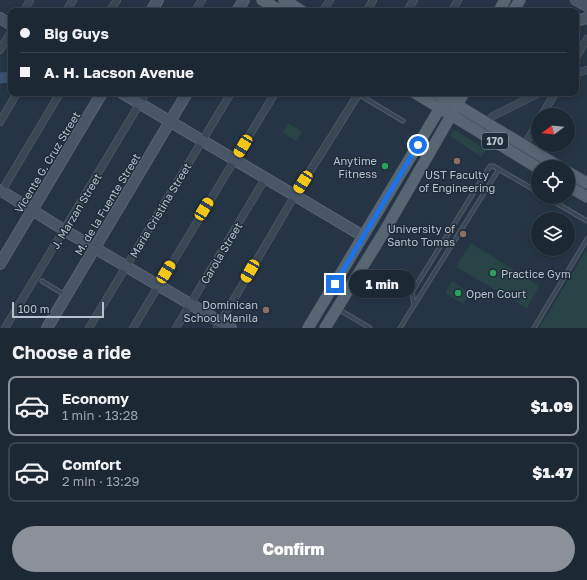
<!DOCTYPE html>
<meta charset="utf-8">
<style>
:root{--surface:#1c2834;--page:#293440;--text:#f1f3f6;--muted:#a0a6ac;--line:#3a444f;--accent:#8c9099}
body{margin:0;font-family:"Golos Text",sans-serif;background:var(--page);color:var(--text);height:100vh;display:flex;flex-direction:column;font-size:15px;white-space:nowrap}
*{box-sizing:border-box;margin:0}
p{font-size:13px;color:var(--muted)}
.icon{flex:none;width:22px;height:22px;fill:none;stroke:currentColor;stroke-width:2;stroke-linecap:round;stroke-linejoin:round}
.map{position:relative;height:328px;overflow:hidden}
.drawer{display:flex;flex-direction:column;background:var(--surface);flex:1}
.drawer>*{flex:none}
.top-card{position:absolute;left:8px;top:8px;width:571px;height:88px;border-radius:8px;box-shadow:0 2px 6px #0003,0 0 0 1px var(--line);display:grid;align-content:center;height:88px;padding:0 12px;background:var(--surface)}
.needle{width:26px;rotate:254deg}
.controls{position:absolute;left:531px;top:108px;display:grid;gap:8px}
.controls a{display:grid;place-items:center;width:44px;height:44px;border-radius:50%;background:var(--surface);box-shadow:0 2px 6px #0003,0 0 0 1px var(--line);font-size:20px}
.scale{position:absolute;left:12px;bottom:10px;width:92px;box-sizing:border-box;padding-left:4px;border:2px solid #b8c2ce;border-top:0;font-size:11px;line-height:14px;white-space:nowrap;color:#b8c2ce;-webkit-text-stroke:3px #1f2c3a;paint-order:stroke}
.end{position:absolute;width:18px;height:18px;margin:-9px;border:5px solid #1a73e8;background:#fff;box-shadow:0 0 0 2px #fff}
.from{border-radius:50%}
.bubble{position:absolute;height:28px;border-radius:14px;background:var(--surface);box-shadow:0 2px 6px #0003,0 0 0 1px var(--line);font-size:13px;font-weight:800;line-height:28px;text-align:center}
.car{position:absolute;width:12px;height:24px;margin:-12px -6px;border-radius:5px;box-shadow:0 0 3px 1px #0007;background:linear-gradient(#f5c518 24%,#345 0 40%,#f5c518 0 76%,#345 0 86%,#f5c518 0)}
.top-card b{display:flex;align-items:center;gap:14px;height:38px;font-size:15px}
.top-card b+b{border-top:1px solid var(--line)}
.top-card i{width:10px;height:10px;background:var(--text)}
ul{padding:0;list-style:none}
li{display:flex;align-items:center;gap:12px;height:60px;margin:0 8px 6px;padding:0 4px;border:2px solid var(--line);border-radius:8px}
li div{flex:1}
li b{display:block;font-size:15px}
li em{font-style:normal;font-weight:800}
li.active{border-color:var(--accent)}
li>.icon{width:36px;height:36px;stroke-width:1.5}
h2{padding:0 12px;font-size:18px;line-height:48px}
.action{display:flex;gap:8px;margin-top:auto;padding:8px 12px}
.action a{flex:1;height:46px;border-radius:24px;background:var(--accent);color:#fff;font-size:16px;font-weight:800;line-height:46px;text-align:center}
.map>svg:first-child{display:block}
</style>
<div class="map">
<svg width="587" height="328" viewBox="0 0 587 328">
<rect width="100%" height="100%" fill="#263545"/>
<path fill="#284446" d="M288,123L302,132L296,141L283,133Z
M454,129L486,150L481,157L450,136Z
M471,243L539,286L527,308L456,267Z
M587,249V328H539Z
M452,281L470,293L463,304L445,293Z"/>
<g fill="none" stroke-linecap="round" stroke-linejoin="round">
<path stroke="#38526d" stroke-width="11" d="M0,78L11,77"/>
<g stroke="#596572" stroke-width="5">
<path id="lane" d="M358,94L403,121
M546,197L587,221
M42,281L65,295
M414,305L412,292L490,166H493L538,192
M338,309L370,328
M400,328L499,169
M534,328L587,239"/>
</g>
<g stroke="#596572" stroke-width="8">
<path id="street" d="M453,9L458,0
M24,11L30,0
M66,11L73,0
M110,11L117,0
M195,11L202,0
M323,11L330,0
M367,11L373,0
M407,11L414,0
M0,50L11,32
M576,57L587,39
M576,73L587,70
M542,115L555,93
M0,122L17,93
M486,123L493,116L539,93
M524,146L538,122
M0,194L60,93
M5,328L146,93
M89,328L231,93
M133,328L275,93
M176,328L266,177
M217,328L295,195L359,93"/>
</g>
<g stroke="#596572" stroke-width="12">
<path id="secondary" d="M576,0L587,6
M151,11L158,0
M237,11L244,0
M0,18L11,25
M576,21L587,18
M122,93L363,236
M0,190L64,230L231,328
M0,264L102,93
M47,328L187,93"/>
</g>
<g stroke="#44505e" stroke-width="12">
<path id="primary" d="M262,0L281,11
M284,0L302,11
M499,11L505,0
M513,11L520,0
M415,93L538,168
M437,93L560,167
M568,172L587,183
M568,186L587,197
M308,328L449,93
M325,328L384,232L464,93"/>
</g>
<use href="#lane" stroke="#3a4754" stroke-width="3.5"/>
<use href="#street" stroke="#3a4754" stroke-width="7"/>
<use href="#secondary" stroke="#485668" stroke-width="10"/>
<use href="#primary" stroke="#586674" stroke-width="11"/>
</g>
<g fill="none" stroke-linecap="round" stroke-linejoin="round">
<path stroke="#1a73e8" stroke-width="5" d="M335,284L418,145"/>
</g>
<g fill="#8d6e63" stroke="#1f2c3a" stroke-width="1.5">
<circle cx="457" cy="161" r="4"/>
<circle cx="463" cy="234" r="4"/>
<circle cx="266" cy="310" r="4"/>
</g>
<g fill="#2e9e5b" stroke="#1f2c3a" stroke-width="1.5">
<circle cx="385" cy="166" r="4"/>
<circle cx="493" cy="273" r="4"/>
<circle cx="458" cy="293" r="4"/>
</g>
<g text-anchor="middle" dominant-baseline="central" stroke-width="3" stroke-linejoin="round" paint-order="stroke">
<rect fill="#1f2c3a" stroke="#8a95a2" stroke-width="1" x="482" y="133" width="26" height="16" rx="3"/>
<g font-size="10" font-weight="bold" fill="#b8c2ce">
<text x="495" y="141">170</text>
</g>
<g font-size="11" fill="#b8c2ce" stroke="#1f2c3a" text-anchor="end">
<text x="377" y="160">Anytime<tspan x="377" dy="13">Fitness</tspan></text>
<text x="457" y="174" text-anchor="middle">UST Faculty<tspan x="457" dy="13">of Engineering</tspan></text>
<text x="455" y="228">University of<tspan x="455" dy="13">Santo Tomas</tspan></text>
<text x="501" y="273" text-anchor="start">Practice Gym</text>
<text x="466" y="293" text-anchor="start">Open Court</text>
<text x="258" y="304">Dominican<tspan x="258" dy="13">School Manila</tspan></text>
</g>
<g font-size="11" fill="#b8c2ce" stroke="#1f2c3a">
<text transform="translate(47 162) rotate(-59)">Vicente G. Cruz Street</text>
<text transform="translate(107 204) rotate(-59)">M. de la Fuente Street</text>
<text transform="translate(160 210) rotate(-59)">Maria Cristina Street</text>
<text transform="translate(76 211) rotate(-59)">J. Marzan Street</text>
<text transform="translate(221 253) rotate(-59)">Carola Street</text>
</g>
</g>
</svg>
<div class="controls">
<a><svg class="needle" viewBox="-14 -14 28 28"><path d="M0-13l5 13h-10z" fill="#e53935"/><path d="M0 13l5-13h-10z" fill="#a0a6ac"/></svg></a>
<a><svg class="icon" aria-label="locate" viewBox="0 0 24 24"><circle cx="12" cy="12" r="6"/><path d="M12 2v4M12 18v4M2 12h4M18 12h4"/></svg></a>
<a><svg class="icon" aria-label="layers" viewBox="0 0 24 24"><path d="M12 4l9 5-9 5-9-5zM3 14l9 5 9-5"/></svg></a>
</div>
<div class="scale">100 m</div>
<i class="end from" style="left:418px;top:145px"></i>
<i class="end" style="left:335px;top:284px"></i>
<div class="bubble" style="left:349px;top:270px;width:66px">1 min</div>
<i class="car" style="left:243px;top:146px;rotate:211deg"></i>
<i class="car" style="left:303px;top:182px;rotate:213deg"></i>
<i class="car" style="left:204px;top:209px;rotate:31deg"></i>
<i class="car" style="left:250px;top:271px;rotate:210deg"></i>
<i class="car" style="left:166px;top:272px;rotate:31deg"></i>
<div class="top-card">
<b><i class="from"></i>Big Guys</b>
<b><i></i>A. H. Lacson Avenue</b>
</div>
</div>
<section class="drawer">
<h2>Choose a ride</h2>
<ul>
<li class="active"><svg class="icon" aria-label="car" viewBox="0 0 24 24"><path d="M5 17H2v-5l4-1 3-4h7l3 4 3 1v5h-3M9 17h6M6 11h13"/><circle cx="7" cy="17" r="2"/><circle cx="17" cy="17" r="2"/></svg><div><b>Economy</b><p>1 min · 13:28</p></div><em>$1.09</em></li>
<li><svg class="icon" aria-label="car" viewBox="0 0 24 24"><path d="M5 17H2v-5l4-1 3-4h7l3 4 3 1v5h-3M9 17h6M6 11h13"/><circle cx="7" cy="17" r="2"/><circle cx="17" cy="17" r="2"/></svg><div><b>Comfort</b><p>2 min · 13:29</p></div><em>$1.47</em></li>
</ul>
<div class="action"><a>Confirm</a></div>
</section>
